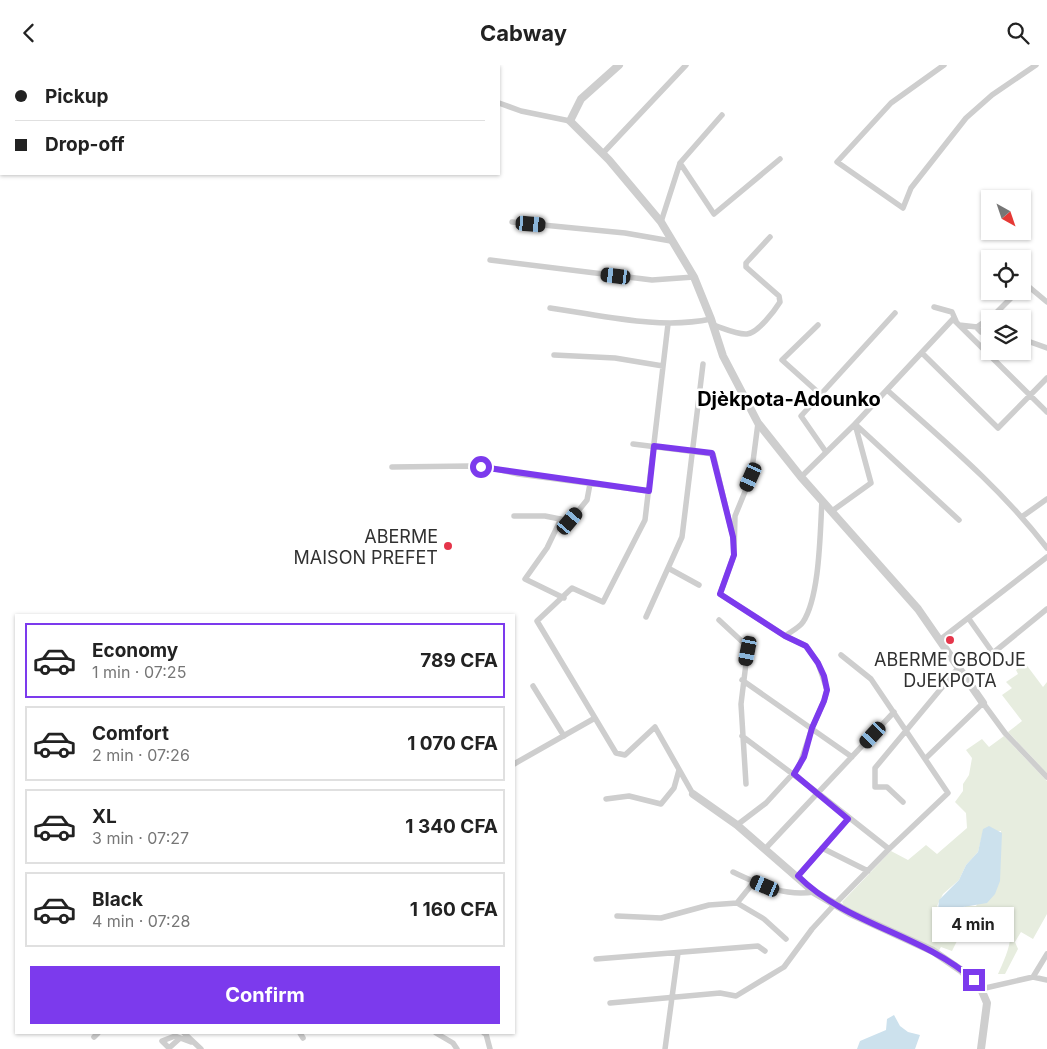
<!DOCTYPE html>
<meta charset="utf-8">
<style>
:root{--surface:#fff;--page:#f6f6f6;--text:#222;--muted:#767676;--line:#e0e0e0;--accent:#7c3aed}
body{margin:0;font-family:Inter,sans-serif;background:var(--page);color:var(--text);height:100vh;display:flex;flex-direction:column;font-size:19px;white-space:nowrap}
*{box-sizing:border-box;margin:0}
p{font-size:16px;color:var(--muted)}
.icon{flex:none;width:28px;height:28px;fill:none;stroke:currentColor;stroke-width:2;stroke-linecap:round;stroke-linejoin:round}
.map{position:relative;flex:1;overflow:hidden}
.sheet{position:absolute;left:15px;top:549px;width:500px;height:420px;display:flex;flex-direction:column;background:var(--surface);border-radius:0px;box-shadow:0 1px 4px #0004}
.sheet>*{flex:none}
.hud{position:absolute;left:0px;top:0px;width:500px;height:110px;box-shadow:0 1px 4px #0004;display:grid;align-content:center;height:110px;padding:0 15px;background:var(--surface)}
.needle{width:32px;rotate:140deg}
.fabs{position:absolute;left:981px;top:125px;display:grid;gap:10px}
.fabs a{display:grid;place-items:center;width:50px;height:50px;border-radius:0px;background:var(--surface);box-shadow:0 1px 4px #0004;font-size:25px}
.end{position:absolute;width:22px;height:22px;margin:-11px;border:6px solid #7c3aed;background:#fff;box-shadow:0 0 0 2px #fff}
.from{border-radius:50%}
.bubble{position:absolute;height:35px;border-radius:0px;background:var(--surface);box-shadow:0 1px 4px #0004;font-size:16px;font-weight:700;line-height:35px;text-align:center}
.car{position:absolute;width:15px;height:30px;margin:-15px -8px;border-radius:6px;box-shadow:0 0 4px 1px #0007;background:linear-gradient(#222 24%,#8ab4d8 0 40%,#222 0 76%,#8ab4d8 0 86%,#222 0)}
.hud b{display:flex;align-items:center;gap:18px;height:48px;font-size:19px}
.hud b+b{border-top:1px solid var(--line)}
.hud i{width:12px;height:12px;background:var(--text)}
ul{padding:9px 0 0;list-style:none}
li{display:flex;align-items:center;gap:15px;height:75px;margin:0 10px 8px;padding:0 5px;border:2px solid var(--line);border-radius:0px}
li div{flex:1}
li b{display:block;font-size:19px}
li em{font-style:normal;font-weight:700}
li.selected{border-color:var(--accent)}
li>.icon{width:45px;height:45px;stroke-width:1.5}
.action{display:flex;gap:10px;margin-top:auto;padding:10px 15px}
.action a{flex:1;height:58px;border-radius:0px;background:var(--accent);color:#fff;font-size:20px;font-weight:700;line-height:58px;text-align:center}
header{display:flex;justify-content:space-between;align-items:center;height:65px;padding:0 15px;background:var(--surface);font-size:22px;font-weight:700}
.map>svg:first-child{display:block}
</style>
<header><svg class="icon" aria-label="back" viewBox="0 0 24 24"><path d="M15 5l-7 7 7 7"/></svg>Cabway<svg class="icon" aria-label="search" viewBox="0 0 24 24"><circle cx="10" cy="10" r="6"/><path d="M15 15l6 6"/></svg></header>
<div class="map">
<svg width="1047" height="984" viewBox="0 0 1047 984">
<rect width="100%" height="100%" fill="#fff"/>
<path fill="#e7eddf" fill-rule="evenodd" d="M1025,598L1043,622L1047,617V708L1008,667L1022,656L1002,630L1012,623L1006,617L1018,609L1016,605Z
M1004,671L1047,716V849L1033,874L1021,867L1015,877L1018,884L1005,909H998C1005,893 1021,862 1000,853L978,861L970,872L960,870L952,886L941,882L938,887L846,843L842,837L891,786L908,795L926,780L937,789L967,763L966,748L955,737L963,726V719L969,710L972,693L966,685L982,674L989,682ZM1001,766L999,808L976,841H965L957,850L945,851L937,841L943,829L959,815L966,800L978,787L983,767Z"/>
<path fill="#cce1ed" d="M989,761L1002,768L1000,816L995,829L987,838L963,842L954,852L945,851L938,845L939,835L959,815L966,800L978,787L983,764Z
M894,950L900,961L908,967L920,970L915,984H857L860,976L886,965L887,954Z"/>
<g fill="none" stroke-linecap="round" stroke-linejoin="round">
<path stroke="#cecece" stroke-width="5.5" d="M420,0L422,1
M944,0L891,38L837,97L903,143L911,123L966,53L992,30L1036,0
M370,1L371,0
M499,38L521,46L570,56
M603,88L686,0
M680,98L714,149L780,94
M512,157L625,168L671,176
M661,157L680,98L722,50
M490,195L652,215L694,212
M1022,216L1047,237
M934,242L952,247L956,256
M550,243C602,250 659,265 711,254
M668,259L645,455L603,537L572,523L537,556L616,688L625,690L655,662L693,729
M713,260C723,263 737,270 747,269C758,268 775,245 780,237L779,231L746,202V198L770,172
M818,260L782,295L820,329
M959,260L977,262L994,250L1018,226
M976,262L981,267L990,269
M1022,274L1047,283
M922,288L998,363L1047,313
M554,290L615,293L663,301
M887,325C943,375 1001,423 1047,483
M855,359L959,455
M633,379L713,389L732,468
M826,387L801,351L895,248
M392,402L470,401L492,403L518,409L649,426
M801,412L855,359L953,254L1047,347
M832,446L871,418L855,359
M514,451H545L570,456L587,435L590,419
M1023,451L1047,434
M561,454L547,483L525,514L564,533
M668,503L699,520
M646,552L682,472L703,299
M969,554L993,588L1047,544
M719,555L748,582L741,639L746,719
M785,571C790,567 799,563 803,557C820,531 820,467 822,435
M941,574L1047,492
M742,615L852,692
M533,621L564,671
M742,671L818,728L889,784
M926,693L983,638L1005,668L1047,712
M514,699L595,653
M606,734L629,731L661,739L674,723L679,705
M903,737L887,722H875V703L959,602
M737,760L766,738L799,702L812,663L824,636L827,625L818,598L806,581L785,571L720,529L734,490L735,451L751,412L758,358
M822,783L868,806
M765,784L894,647
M733,807C759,819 784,832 814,827
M798,811L848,754
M737,838L754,817
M617,851L661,853L709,840L737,838L764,854L786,874
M596,894L758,881L765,886
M1033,912L1047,889
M981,924L1033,912L1047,915
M610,938L720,928L736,931L784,902L812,864L834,840L889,784L948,728L871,614L841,590
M184,968L201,984
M300,968L303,973
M436,968L453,978L457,984
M484,968L486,969L490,984
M94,972L98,968
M179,974L169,983L162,976L175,971L191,977
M665,984L678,888"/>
<path stroke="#cecece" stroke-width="8" d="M619,0L581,34L570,56L609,95L661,157L694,212L711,254L723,291L758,358L801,412L918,544L983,638
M693,729L737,760L814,827L850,848L933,886L962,906L981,924L987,938L981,984"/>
</g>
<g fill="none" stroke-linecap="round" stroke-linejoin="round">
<path stroke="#7c3aed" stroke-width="6" d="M481,402L649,426L654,381L712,388L733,472L734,490L720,529L785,571L806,581L818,598L824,611L827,625L824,636L812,663L804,692L794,709L848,754L798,811C847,860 922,869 974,915"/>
</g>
<g fill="#e5354a" stroke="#fff" stroke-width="2">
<circle cx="448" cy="481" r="5"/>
<circle cx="950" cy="575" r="5"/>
</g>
<g text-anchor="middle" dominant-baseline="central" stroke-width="5" stroke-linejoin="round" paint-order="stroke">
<g font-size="18" fill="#313131" stroke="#fff" text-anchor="end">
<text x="438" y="471">ABERME<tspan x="438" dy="21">MAISON PREFET</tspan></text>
<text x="950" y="594" text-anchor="middle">ABERME GBODJE<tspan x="950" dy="21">DJEKPOTA</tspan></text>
</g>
<g font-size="20" font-weight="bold" fill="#000" stroke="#fff">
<text x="789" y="334">Djèkpota-Adounko</text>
</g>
</g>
</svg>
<div class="fabs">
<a><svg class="needle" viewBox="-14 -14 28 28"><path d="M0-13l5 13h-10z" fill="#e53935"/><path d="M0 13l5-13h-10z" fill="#767676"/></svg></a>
<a><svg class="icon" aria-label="locate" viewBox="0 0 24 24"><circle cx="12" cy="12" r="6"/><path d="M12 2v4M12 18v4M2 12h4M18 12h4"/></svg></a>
<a><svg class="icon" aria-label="layers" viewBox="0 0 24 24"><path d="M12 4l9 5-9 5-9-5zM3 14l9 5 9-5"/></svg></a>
</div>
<i class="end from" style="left:481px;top:402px"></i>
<i class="end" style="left:974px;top:915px"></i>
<div class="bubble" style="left:932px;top:842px;width:82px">4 min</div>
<i class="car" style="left:531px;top:159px;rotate:95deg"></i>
<i class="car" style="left:616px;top:211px;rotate:277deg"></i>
<i class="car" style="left:751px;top:412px;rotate:204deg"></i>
<i class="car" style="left:570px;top:456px;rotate:40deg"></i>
<i class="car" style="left:748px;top:586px;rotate:191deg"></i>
<i class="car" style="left:873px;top:670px;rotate:223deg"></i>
<i class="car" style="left:765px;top:821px;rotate:293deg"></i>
<div class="hud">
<b><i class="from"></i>Pickup</b>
<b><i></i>Drop-off</b>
</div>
<section class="sheet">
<ul>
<li class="selected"><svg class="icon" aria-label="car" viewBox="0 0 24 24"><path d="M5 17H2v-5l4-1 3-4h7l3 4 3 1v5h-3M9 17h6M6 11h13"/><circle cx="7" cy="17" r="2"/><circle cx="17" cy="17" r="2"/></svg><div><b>Economy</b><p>1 min · 07:25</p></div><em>789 CFA</em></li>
<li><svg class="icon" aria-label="car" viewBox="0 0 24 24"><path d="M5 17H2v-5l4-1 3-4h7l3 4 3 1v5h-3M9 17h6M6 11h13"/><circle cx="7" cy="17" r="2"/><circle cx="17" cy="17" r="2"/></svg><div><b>Comfort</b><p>2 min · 07:26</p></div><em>1 070 CFA</em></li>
<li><svg class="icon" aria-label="car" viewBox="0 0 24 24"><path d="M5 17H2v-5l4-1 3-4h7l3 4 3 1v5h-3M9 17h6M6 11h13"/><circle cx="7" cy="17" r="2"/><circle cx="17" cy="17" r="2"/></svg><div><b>XL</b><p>3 min · 07:27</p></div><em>1 340 CFA</em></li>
<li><svg class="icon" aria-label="car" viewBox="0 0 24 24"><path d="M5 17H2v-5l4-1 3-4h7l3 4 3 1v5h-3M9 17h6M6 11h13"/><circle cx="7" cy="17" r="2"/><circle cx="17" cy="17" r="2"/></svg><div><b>Black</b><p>4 min · 07:28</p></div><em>1 160 CFA</em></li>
</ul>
<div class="action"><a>Confirm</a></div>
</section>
</div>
